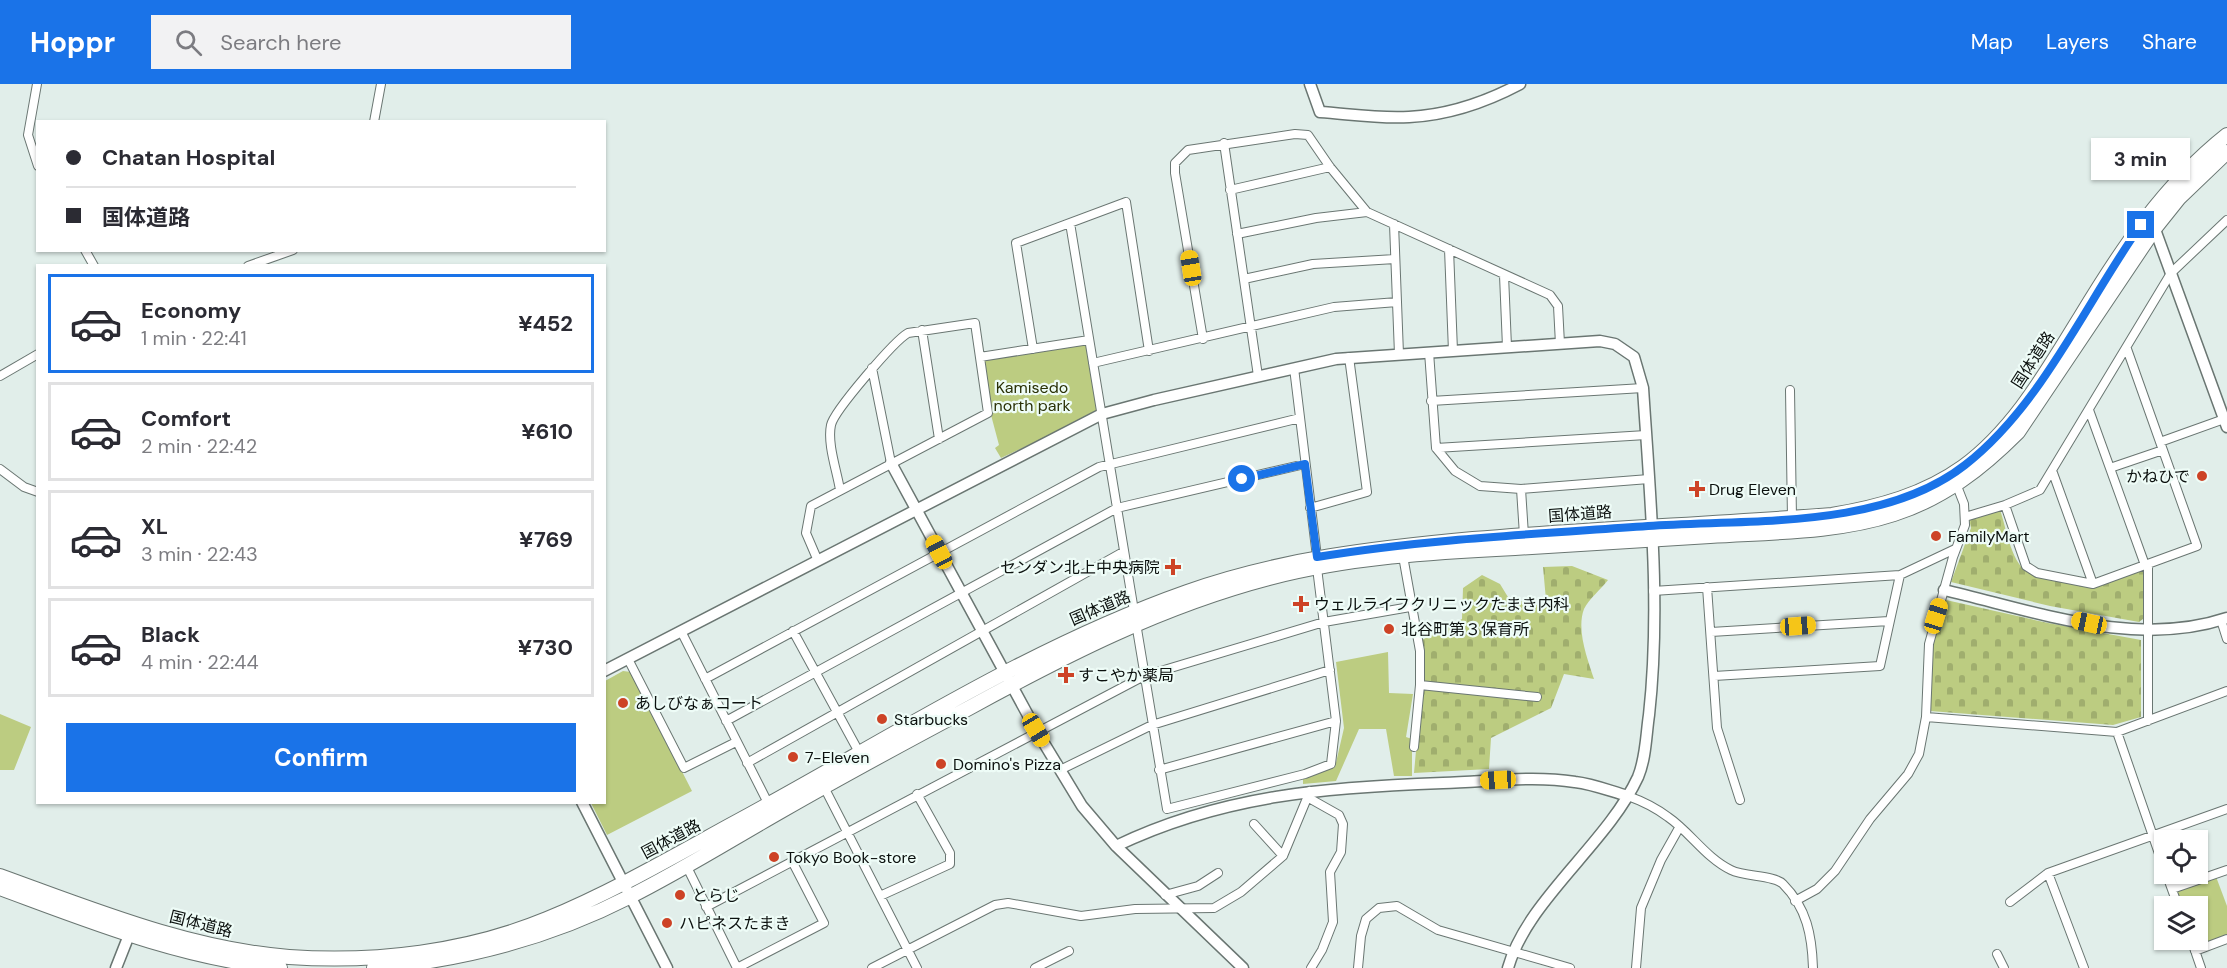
<!DOCTYPE html>
<meta charset="utf-8">
<style>
:root{--surface:#fff;--page:#f2f2f3;--text:#2b2b33;--muted:#7c7c81;--line:#e1e1e2;--accent:#1a73e8}
body{margin:0;font-family:"DM Sans","Noto Sans JP",sans-serif;background:var(--page);color:var(--text);height:100vh;display:flex;flex-direction:column;font-size:22px;white-space:nowrap}
*{box-sizing:border-box;margin:0}
p{font-size:20px;color:var(--muted)}
.icon{flex:none;width:33px;height:33px;fill:none;stroke:currentColor;stroke-width:2;stroke-linecap:round;stroke-linejoin:round}
.map{position:relative;flex:1;overflow:hidden}
.panel{position:absolute;left:36px;top:180px;width:570px;height:540px;display:flex;flex-direction:column;background:var(--surface);border-radius:0px;box-shadow:0 2px 4px #0004}
.panel>*{flex:none}
.guide{position:absolute;left:36px;top:36px;width:570px;height:132px;border-radius:0px;box-shadow:0 2px 4px #0004;display:grid;align-content:center;height:132px;padding:0 30px;background:var(--surface)}
.tools{position:absolute;left:2154px;top:746px;display:grid;gap:12px}
.tools a{display:grid;place-items:center;width:54px;height:54px;border-radius:0px;background:var(--surface);box-shadow:0 2px 4px #0004;font-size:30px}
.end{position:absolute;width:27px;height:27px;margin:-14px;border:8px solid #1a73e8;background:#fff;box-shadow:0 0 0 3px #fff}
.from{border-radius:50%}
.bubble{position:absolute;height:42px;border-radius:0px;background:var(--surface);box-shadow:0 2px 4px #0004;font-size:20px;font-weight:700;line-height:42px;text-align:center}
.car{position:absolute;width:18px;height:36px;margin:-18px -9px;border-radius:8px;box-shadow:0 0 4px 2px #0007;background:linear-gradient(#f5c518 24%,#345 0 40%,#f5c518 0 76%,#345 0 86%,#f5c518 0)}
.guide b{display:flex;align-items:center;gap:21px;height:57px;font-size:22px}
.guide b+b{border-top:2px solid var(--line)}
.guide i{width:15px;height:15px;background:var(--text)}
ul{padding:10px 0 0;list-style:none}
li{display:flex;align-items:center;gap:18px;height:99px;margin:0 12px 9px;padding:0 18px;border:3px solid var(--line);border-radius:0px}
li div{flex:1}
li b{display:block;font-size:22px}
li em{font-style:normal;font-weight:700}
li.current{border-color:var(--accent)}
li>.icon{width:54px;height:54px;stroke-width:1.5}
.action{display:flex;gap:12px;margin-top:auto;padding:12px 30px}
.action a{flex:1;height:69px;border-radius:0px;background:var(--accent);color:#fff;font-size:24px;font-weight:700;line-height:69px;text-align:center}
header{display:flex;align-items:center;gap:36px;box-sizing:border-box;height:84px;padding:0 30px;background:var(--accent);color:#fff}
header strong{font-size:28px}
nav{display:flex;gap:33px;margin-inline-start:auto;font-size:21px}
.search{width:420px;height:54px;background:var(--page);display:flex;align-items:center;gap:15px;box-sizing:border-box;padding:0 21px;border-radius:0px;color:var(--muted);font-size:22px}
.map>svg:first-child{display:block}
</style>
<header>
<strong>Hoppr</strong>
<div class="search"><svg class="icon" aria-label="search" viewBox="0 0 24 24"><circle cx="10" cy="10" r="6"/><path d="M15 15l6 6"/></svg>Search here</div>
<nav><a>Map</a><a>Layers</a><a>Share</a></nav>
</header>
<div class="map">
<svg width="2227" height="884" viewBox="0 0 2227 884">
<defs>
<pattern id="cemetery-stones" width="16" height="16" patternUnits="userSpaceOnUse" patternTransform="scale(1.5)"><rect width="16" height="16" fill="#bccc81"/><path d="M2 7V4a2 2 0 0 1 4 0v3zM10 15v-3a2 2 0 0 1 4 0v3z" fill="#a0ae6e"/></pattern>
</defs>
<rect width="100%" height="100%" fill="#e1eeea"/>
<path fill="url(#cemetery-stones)" d="M2000,426C2007,445 2011,482 2031,490L2093,504L2143,485V535L2139,538L2050,522L1951,498L1971,444L1969,435Z
M1572,482L1608,496C1601,505 1589,515 1584,525C1576,546 1588,576 1594,595L1564,590L1551,624L1491,654L1489,685L1414,689L1424,578L1422,556L1462,535L1463,504L1482,491L1500,500L1511,518L1546,516L1543,483Z
M1946,516L2048,539L2141,556V633L2113,641L1930,627L1933,558Z"/>
<path fill="#bccc81" d="M1088,259L1098,323L1094,330L1001,374L995,364L999,361L991,331L982,276Z
M1388,568L1389,609L1413,610L1406,653L1412,655V692H1394L1386,645H1359L1336,697L1303,700V694L1335,683L1344,644L1336,578Z
M623,587L631,588L692,707L607,751L591,719L604,718L605,597Z
M0,630L31,643L14,686H0Z
M2215,790L2227,822V854L2195,866L2191,855H2198V822H2178L2172,805Z"/>
<g fill="none" stroke-linecap="round" stroke-linejoin="round">
<g stroke="#6a7672" stroke-width="10">
<path id="minor" d="M37,0L28,51L38,82
M374,38L381,0
M1224,59L1258,292
M1230,106L1330,83
M1070,139L1134,527
M1394,140L1399,270
M1237,150L1316,134L1367,128L1550,211L1558,222L1560,260
M1449,165L1453,267
M85,166L94,182
M248,182L293,166
M1504,191L1507,263
M1244,195L1313,180L1395,175
M922,246L939,355
M1203,255L1175,89V79L1188,66L1295,50L1308,51L1330,83L1367,128
M1033,265L1016,159L1126,118L1149,267
M1429,268L1436,364L1455,387L1480,402L1521,405L1649,395
M980,273L1089,256
M1093,279L1334,223L1397,218
M872,284L891,379
M1294,284L1317,473
M0,292L38,270
M1790,306L1792,434
M1431,317L1643,304
M2089,326L2145,481
M2160,358L2227,334
M1436,364L1646,351
M2110,384L2163,366
M0,385L24,403L38,408
M2053,389L2093,500
M1521,405L1524,451
M2005,421L2026,482L2037,489L2093,500L2197,462L2127,265
M1310,424L1367,408L1349,273
M1965,433L2005,421L2040,406L2171,189L2227,136
M1403,472L1420,567V601L1414,663
M818,477L806,449L811,422L988,329L975,239L908,249C894,257 834,327 831,341C827,360 837,387 840,406
M1707,503L1717,644L1740,716
M1653,507L1900,491L1955,465
M2221,536L2227,555
M1136,539L1167,725L1305,690L1331,680L1336,637L1317,484
M793,547L860,670
M1711,548L1889,537
M682,549L769,721
M628,575L684,684L736,658
M1714,592L1880,582L1900,491
M705,595L1099,383L1300,334
M1420,601L1537,613
M1926,633L2117,648L2227,607
M726,637L1117,424L1305,380
M2148,637V480
M2117,648L2164,784
M747,679L1123,468
M1060,686L1152,641L1330,586
M1159,686L1336,637
M824,703L917,884
M1628,712C1642,717 1656,724 1668,733C1690,748 1706,774 1731,786C1745,793 1774,791 1783,800C1807,824 1812,852 1813,884
M1307,713L1339,731L1343,740L1341,768L1330,788L1333,838L1322,866L1311,884
M1254,740L1283,772
M686,781L737,884
M2048,789L2084,884
M2166,789L2178,822
M2172,805L2227,786
M1165,811L1198,802L1218,789
M880,812L950,780V769L917,710
M1795,817L1817,805L1835,787L1870,735L1908,690L1919,670L1926,633L1929,560L1953,473L1965,441L1964,420L1957,402
M2010,818L2048,789L2227,725
M706,823L1144,592L1324,538L1410,523
M2191,855L2201,884
M2195,867L2227,855
M1997,870L2004,884
M737,884L824,839L792,777
M872,884L995,821L1008,819L1081,832L1135,825L1214,824L1241,808L1283,772L1310,707
M1035,884L1069,867
M1358,884L1361,852L1366,835L1379,824L1397,822L1438,846L1570,884
M1636,884L1641,824L1661,776L1679,744"/>
</g>
<g stroke="#6a7672" stroke-width="13">
<path id="tertiary" d="M1310,0L1320,28C1349,30 1380,35 1409,33C1448,31 1486,18 1520,0
M2153,140L2227,343
M891,379L1036,646L1082,722L1116,762L1243,884
M1944,506C2035,527 2135,565 2227,534
M604,587L1102,330L1154,316L1336,275L1600,257L1615,260L1634,273L1643,304C1650,412 1661,523 1649,631C1646,651 1646,674 1638,693C1607,760 1527,816 1508,884
M582,718L667,884
M1116,762C1222,711 1328,703 1443,699C1487,698 1532,691 1575,698C1593,700 1610,707 1628,712
M116,884L131,846"/>
</g>
<g stroke="#6a7672" stroke-width="16">
<path id="primary" d="M0,792C94,826 189,865 289,873C376,879 467,868 547,835C610,809 669,775 729,742C880,661 1025,565 1187,508C1280,475 1376,464 1473,455C1593,445 1713,440 1832,431C1879,423 1924,411 1963,383C2015,345 2047,287 2080,234C2121,166 2164,101 2227,51
M0,804C92,838 181,874 280,884
M374,884C463,876 549,854 629,813C681,787 732,755 783,726C844,691 907,657 969,624C1066,571 1162,522 1269,494C1349,473 1433,468 1515,464C1580,460 1645,456 1710,452C1770,448 1836,449 1894,430C1944,414 1982,384 2018,348L2155,144L2179,114L2227,68"/>
</g>
<use href="#minor" stroke="#fff" stroke-width="8"/>
<use href="#tertiary" stroke="#fff" stroke-width="10"/>
<use href="#primary" stroke="#fff" stroke-width="14"/>
</g>
<g fill="none" stroke-linecap="round" stroke-linejoin="round">
<path stroke="#1a73e8" stroke-width="8" d="M1242,395L1305,380L1317,473C1426,455 1537,450 1648,442C1748,435 1882,446 1965,381C2042,321 2085,220 2141,141"/>
</g>
<g fill="#cd4326" stroke="#eefcf7" stroke-width="2">
<circle cx="2202" cy="392" r="6"/>
<path d="M1694 396h6v6h6v6h-6v6h-6v-6h-6v-6h6z"/>
<circle cx="1936" cy="452" r="6"/>
<path d="M1170 474h6v6h6v6h-6v6h-6v-6h-6v-6h6z"/>
<path d="M1298 511h6v6h6v6h-6v6h-6v-6h-6v-6h6z"/>
<circle cx="1389" cy="545" r="6"/>
<path d="M1063 582h6v6h6v6h-6v6h-6v-6h-6v-6h6z"/>
<circle cx="623" cy="619" r="6"/>
<circle cx="882" cy="635" r="6"/>
<circle cx="793" cy="673" r="6"/>
<circle cx="941" cy="680" r="6"/>
<circle cx="774" cy="773" r="6"/>
<circle cx="680" cy="811" r="6"/>
<circle cx="667" cy="839" r="6"/>
</g>
<g text-anchor="middle" dominant-baseline="central" stroke-width="4.5" stroke-linejoin="round" paint-order="stroke">
<g font-size="16" fill="#0b100e" stroke="#eefcf7">
<text transform="translate(2033 276) rotate(-57)">国体道路</text>
<text transform="translate(1580 430) rotate(-4)">国体道路</text>
<text transform="translate(1100 524) rotate(-23)">国体道路</text>
<text transform="translate(671 755) rotate(-28)">国体道路</text>
<text transform="translate(201 840) rotate(14)">国体道路</text>
</g>
<g font-size="16" fill="#2a3106" stroke="#eefcf7">
<text x="1032" y="303">Kamisedo<tspan x="1032" dy="18">north park</tspan></text>
</g>
<g font-size="16" fill="#0b100e" stroke="#eefcf7" text-anchor="start">
<text x="2190" y="392" text-anchor="end">かねひで</text>
<text x="1709" y="405">Drug Eleven</text>
<text x="1948" y="452">FamilyMart</text>
<text x="1160" y="483" text-anchor="end">センダン北上中央病院</text>
<text x="1314" y="520">ウェルライフクリニックたまき内科</text>
<text x="1401" y="545">北谷町第３保育所</text>
<text x="1078" y="591">すこやか薬局</text>
<text x="635" y="619">あしびなぁコート</text>
<text x="894" y="635">Starbucks</text>
<text x="805" y="673">7-Eleven</text>
<text x="953" y="680">Domino's Pizza</text>
<text x="786" y="773">Tokyo Book-store</text>
<text x="692" y="811">とらじ</text>
<text x="679" y="839">ハピネスたまき</text>
</g>
</g>
</svg>
<div class="tools">
<a><svg class="icon" aria-label="locate" viewBox="0 0 24 24"><circle cx="12" cy="12" r="6"/><path d="M12 2v4M12 18v4M2 12h4M18 12h4"/></svg></a>
<a><svg class="icon" aria-label="layers" viewBox="0 0 24 24"><path d="M12 4l9 5-9 5-9-5zM3 14l9 5 9-5"/></svg></a>
</div>
<i class="end from" style="left:1242px;top:395px"></i>
<i class="end" style="left:2141px;top:141px"></i>
<div class="bubble" style="left:2091px;top:54px;width:99px">3 min</div>
<i class="car" style="left:1191px;top:184px;rotate:351deg"></i>
<i class="car" style="left:939px;top:468px;rotate:332deg"></i>
<i class="car" style="left:1936px;top:532px;rotate:17deg"></i>
<i class="car" style="left:2089px;top:539px;rotate:282deg"></i>
<i class="car" style="left:1798px;top:542px;rotate:86deg"></i>
<i class="car" style="left:1036px;top:646px;rotate:149deg"></i>
<i class="car" style="left:1498px;top:696px;rotate:267deg"></i>
<div class="guide">
<b><i class="from"></i>Chatan Hospital</b>
<b><i></i>国体道路</b>
</div>
<section class="panel">
<ul>
<li class="current"><svg class="icon" aria-label="car" viewBox="0 0 24 24"><path d="M5 17H2v-5l4-1 3-4h7l3 4 3 1v5h-3M9 17h6M6 11h13"/><circle cx="7" cy="17" r="2"/><circle cx="17" cy="17" r="2"/></svg><div><b>Economy</b><p>1 min · 22:41</p></div><em>¥452</em></li>
<li><svg class="icon" aria-label="car" viewBox="0 0 24 24"><path d="M5 17H2v-5l4-1 3-4h7l3 4 3 1v5h-3M9 17h6M6 11h13"/><circle cx="7" cy="17" r="2"/><circle cx="17" cy="17" r="2"/></svg><div><b>Comfort</b><p>2 min · 22:42</p></div><em>¥610</em></li>
<li><svg class="icon" aria-label="car" viewBox="0 0 24 24"><path d="M5 17H2v-5l4-1 3-4h7l3 4 3 1v5h-3M9 17h6M6 11h13"/><circle cx="7" cy="17" r="2"/><circle cx="17" cy="17" r="2"/></svg><div><b>XL</b><p>3 min · 22:43</p></div><em>¥769</em></li>
<li><svg class="icon" aria-label="car" viewBox="0 0 24 24"><path d="M5 17H2v-5l4-1 3-4h7l3 4 3 1v5h-3M9 17h6M6 11h13"/><circle cx="7" cy="17" r="2"/><circle cx="17" cy="17" r="2"/></svg><div><b>Black</b><p>4 min · 22:44</p></div><em>¥730</em></li>
</ul>
<div class="action"><a>Confirm</a></div>
</section>
</div>
